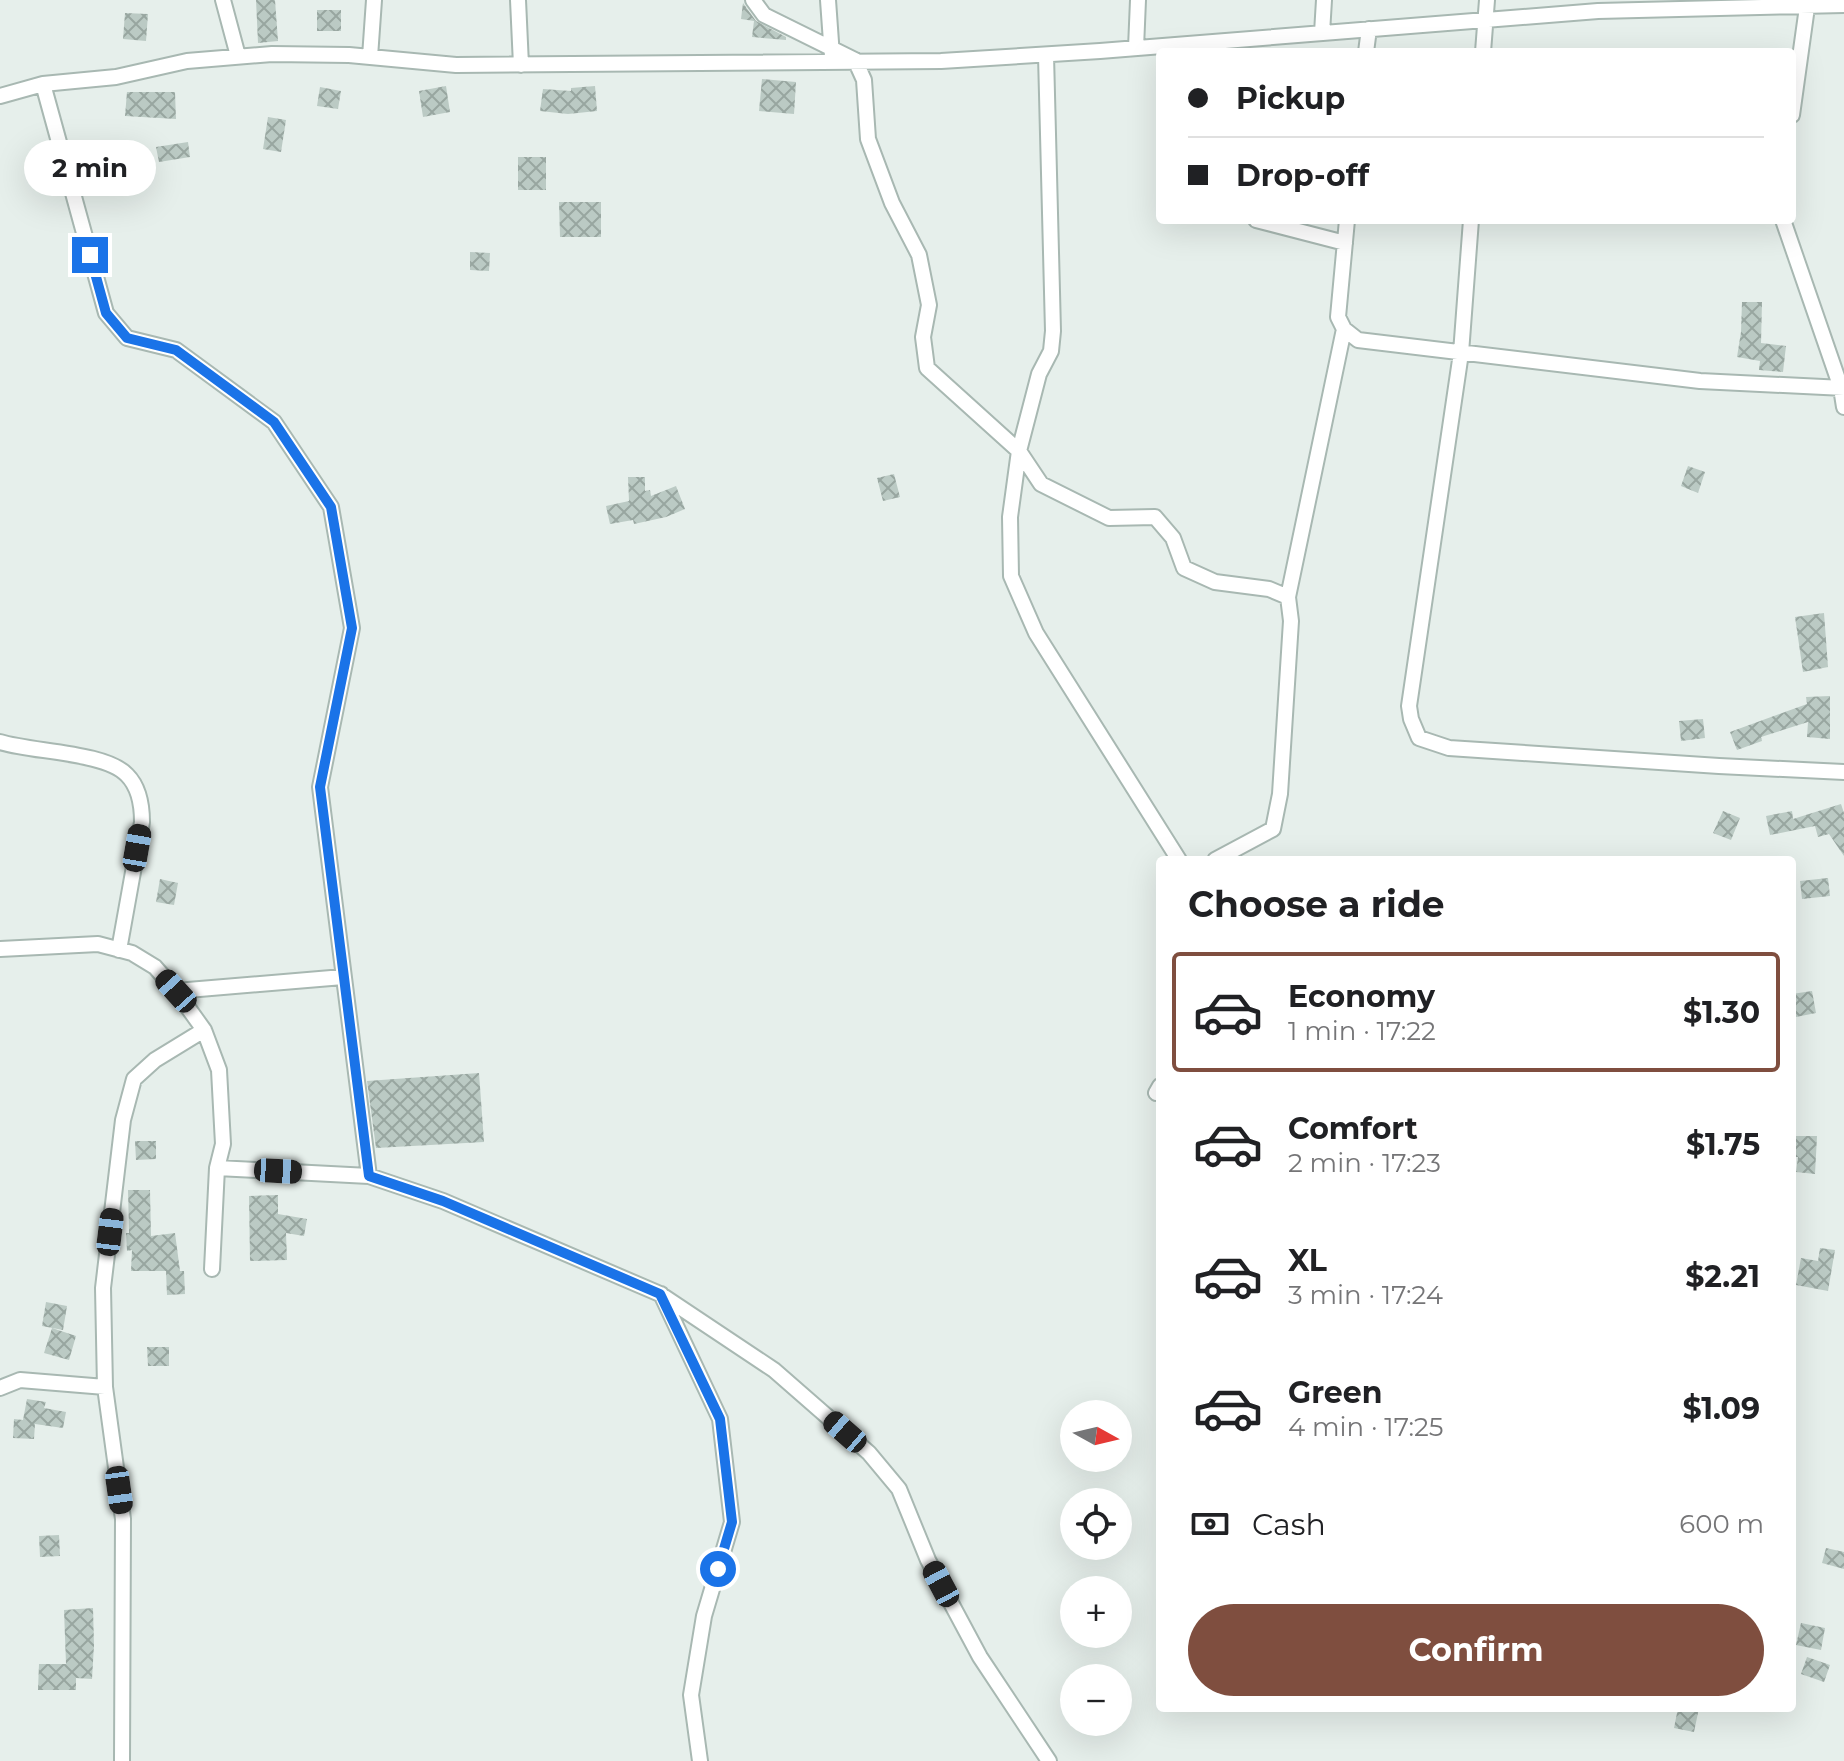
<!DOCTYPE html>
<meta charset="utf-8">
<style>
:root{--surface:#fff;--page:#f6f6f6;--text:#202124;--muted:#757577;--line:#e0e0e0;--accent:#7f4e3f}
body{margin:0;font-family:Montserrat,sans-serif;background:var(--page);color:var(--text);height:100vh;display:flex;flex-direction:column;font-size:30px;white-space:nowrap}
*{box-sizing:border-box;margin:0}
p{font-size:26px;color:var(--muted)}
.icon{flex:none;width:44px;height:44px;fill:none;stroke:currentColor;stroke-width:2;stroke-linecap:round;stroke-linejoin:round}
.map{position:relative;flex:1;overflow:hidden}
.side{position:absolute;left:1156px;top:856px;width:640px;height:856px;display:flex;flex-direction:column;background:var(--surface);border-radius:8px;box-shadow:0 8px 32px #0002}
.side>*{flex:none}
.hud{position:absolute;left:1156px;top:48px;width:640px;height:176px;border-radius:8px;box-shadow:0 8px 32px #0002;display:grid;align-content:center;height:176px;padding:0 32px;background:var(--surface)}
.needle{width:52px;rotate:98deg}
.buttons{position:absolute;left:1060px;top:1400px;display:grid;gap:16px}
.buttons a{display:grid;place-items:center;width:72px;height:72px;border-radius:50%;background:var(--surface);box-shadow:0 8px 32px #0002;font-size:40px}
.end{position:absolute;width:36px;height:36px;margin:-18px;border:10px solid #1a73e8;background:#fff;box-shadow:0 0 0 4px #fff}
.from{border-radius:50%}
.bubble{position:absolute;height:56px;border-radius:28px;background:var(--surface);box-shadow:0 8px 32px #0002;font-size:26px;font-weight:700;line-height:56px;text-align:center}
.car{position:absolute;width:24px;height:48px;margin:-24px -12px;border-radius:10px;box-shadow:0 0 6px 2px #0007;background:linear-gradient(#222 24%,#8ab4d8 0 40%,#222 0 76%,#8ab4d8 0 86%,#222 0)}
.hud b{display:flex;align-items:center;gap:28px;height:76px;font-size:30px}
.hud b+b{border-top:2px solid var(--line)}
.hud i{width:20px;height:20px;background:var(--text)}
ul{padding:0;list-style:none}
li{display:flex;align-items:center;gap:24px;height:120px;margin:0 16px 12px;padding:0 16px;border:4px solid transparent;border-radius:8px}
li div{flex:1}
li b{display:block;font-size:30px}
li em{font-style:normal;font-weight:700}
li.active{border-color:var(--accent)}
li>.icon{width:72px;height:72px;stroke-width:1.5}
h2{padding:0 32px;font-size:36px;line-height:96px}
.pay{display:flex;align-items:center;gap:20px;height:88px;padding:0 32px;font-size:30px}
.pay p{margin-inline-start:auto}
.button{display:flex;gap:16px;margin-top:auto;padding:16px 32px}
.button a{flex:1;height:92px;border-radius:48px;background:var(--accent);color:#fff;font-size:32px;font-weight:700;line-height:92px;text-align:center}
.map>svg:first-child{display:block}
</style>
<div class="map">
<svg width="1844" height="1761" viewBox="0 0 1844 1761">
<defs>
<pattern id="building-cross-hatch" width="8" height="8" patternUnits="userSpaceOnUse" patternTransform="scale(2)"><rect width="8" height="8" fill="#bbcac4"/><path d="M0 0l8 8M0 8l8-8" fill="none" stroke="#98a6a0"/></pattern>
</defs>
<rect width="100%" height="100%" fill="#e6efeb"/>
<path fill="url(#building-cross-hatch)" d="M256,0H275L278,41L258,43Z
M743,3L756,21L786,37V40L752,37L754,21L741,19Z
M317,10H341V31H317Z
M125,13L148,14L146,41L123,39Z
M762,79L796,82L794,114L759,111Z
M446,86L450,112L423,117L419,91Z
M595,86L597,111L568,114L540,111L543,89L571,91V88Z
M320,87L341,91L338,109L317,106Z
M127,92H175L176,119L125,116Z
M268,117L286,120L281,152L263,149Z
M188,142L190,157L159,162L156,147Z
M518,157H546V190H518Z
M559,202H601V237H560Z
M470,252L490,253L489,271L470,270Z
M1742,302H1762L1761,343L1786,346L1783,372L1759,370L1760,361L1737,357L1741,332Z
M1688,466L1705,472L1698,493L1681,486Z
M894,474L900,497L883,501L877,478Z
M628,477H645V491L650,490L651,496L676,486L685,509L666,517L634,524L633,520L610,524L606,506L629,501Z
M1824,613L1828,667L1803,672L1795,617Z
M1830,696V739L1807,737L1808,722L1761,737L1762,741L1737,750L1730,732L1807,704L1806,697Z
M1703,719L1705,738L1681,741L1679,721Z
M1841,804L1844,813V856L1829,834L1818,837L1815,826L1770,835L1766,816L1792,811L1793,819Z
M1723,811L1740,818L1731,840L1713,833Z
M1828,878L1830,896L1802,899L1800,881Z
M160,879L178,883L174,905L156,902Z
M1812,991L1816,1013L1796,1017L1792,994Z
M479,1073L484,1142L376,1148L367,1081Z
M1794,1136H1817L1815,1174L1796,1172L1798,1157H1793Z
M135,1141H156V1159L136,1160Z
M128,1190H150L151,1236L175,1233L180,1271H184L185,1294L167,1295L166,1271H131L132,1250L127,1251L126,1233H129Z
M278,1195V1214L307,1219L304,1236L286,1233L287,1260L250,1261L249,1196Z
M1820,1248L1835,1250L1828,1291L1796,1285L1801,1258L1818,1261Z
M46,1302L67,1306L63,1330L42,1326Z
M52,1328L76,1336L69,1360L44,1353Z
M147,1347H169V1366H148Z
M27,1399L46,1402L44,1408L66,1412L63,1428L35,1424L34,1439L13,1438L14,1419L23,1420Z
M59,1535L60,1556L40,1557L39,1536Z
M1826,1548L1844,1552V1569L1822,1563Z
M93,1608L94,1645L92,1679L76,1678V1690H38L39,1664H66L64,1610Z
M1801,1623L1825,1628L1821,1650L1796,1645Z
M1807,1657L1830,1665L1824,1682L1801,1674Z
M1678,1708H1699L1694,1732L1674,1728Z"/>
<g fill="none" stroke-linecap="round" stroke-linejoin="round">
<g stroke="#a8b8b2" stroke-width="18">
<path id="minor" d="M223,0L238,56
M518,0L521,65
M753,0L764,15L855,60L864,80L868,139L892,203L919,255L929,305L923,337L927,368L1019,451L1010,517L1011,576L1036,633L1179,860
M828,0L832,56
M1322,33L1324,0
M1136,48L1138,0
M1366,52L1369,29
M1483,52L1487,0
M1046,55L1053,331L1051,351L1039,374L1019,451L1041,484L1109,518L1155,517L1173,538L1184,568L1215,582L1269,589L1288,597
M370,57L374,0
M43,84L106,313L127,338L176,350L274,422L331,507L352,628L320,787L369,1176
M0,96L43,84L116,77L187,61L272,54L349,55L456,65L941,61L1100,51L1598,11L1844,5
M1792,115L1808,0
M1256,220L1345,243
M1347,220L1338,317L1344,329L1358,340L1700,381L1844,388
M1471,220L1461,353L1409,706L1411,719L1419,738L1449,748L1719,766L1844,772
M1783,220L1841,388L1844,407
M0,742C31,752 106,752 127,775C139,787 142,807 142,822L119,950
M1215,860L1273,829L1280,794L1291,621L1288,597L1344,329
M0,949L98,944L132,953L155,967L176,991L204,1030L219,1070L223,1144L217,1168L212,1269
M176,991L343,977
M1156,1093L1160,1086
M217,1168L369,1176L443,1201L660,1294L774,1370L869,1453L899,1489L928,1560L980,1657L1049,1761
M661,1294L720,1419L732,1522L704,1616L691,1695L700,1761
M0,1388L20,1380L105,1387
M122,1761L123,1519L105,1387L103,1288L123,1120L134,1079L155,1060L204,1030"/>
</g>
<use href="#minor" stroke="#fff" stroke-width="14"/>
</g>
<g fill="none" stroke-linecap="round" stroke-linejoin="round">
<path stroke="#1a73e8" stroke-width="10" d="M90,255L106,313L127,338L176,350L274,422L331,507L352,628L320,787L369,1176L443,1201L660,1294L720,1419L732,1522L718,1569"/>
</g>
</svg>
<div class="buttons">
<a><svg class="needle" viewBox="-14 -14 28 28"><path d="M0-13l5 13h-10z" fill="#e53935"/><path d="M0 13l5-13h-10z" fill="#757577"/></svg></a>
<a><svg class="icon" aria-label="locate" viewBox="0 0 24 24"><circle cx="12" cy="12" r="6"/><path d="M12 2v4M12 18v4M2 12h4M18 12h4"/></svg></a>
<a>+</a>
<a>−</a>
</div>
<i class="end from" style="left:718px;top:1569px"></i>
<i class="end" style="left:90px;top:255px"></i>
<div class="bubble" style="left:24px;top:140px;width:132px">2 min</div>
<i class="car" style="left:137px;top:848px;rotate:10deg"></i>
<i class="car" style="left:176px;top:991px;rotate:318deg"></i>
<i class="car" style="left:278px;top:1171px;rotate:93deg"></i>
<i class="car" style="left:110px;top:1232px;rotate:7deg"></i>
<i class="car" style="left:845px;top:1432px;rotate:311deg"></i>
<i class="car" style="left:119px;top:1490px;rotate:172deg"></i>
<i class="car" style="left:941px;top:1584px;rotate:332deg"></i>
<div class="hud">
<b><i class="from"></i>Pickup</b>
<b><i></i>Drop-off</b>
</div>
<section class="side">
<h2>Choose a ride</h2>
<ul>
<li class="active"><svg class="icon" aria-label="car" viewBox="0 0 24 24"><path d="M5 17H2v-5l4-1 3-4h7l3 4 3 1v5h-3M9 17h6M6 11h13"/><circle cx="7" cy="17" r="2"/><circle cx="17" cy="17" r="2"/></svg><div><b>Economy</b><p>1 min · 17:22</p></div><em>$1.30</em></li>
<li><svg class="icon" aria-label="car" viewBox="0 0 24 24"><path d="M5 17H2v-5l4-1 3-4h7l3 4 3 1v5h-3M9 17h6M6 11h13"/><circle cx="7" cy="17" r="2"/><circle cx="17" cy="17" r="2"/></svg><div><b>Comfort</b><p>2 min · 17:23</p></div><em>$1.75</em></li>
<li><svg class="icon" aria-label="car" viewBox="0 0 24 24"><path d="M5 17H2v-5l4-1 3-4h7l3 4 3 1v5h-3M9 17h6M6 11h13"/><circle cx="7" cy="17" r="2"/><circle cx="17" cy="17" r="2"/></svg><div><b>XL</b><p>3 min · 17:24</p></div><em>$2.21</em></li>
<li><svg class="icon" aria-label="car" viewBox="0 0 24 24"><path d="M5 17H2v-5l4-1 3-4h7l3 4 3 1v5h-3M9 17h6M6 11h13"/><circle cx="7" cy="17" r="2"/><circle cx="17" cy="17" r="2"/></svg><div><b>Green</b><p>4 min · 17:25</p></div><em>$1.09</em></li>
</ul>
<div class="pay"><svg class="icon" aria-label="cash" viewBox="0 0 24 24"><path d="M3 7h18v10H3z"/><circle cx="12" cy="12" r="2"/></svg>Cash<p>600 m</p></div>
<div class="button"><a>Confirm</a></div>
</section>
</div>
